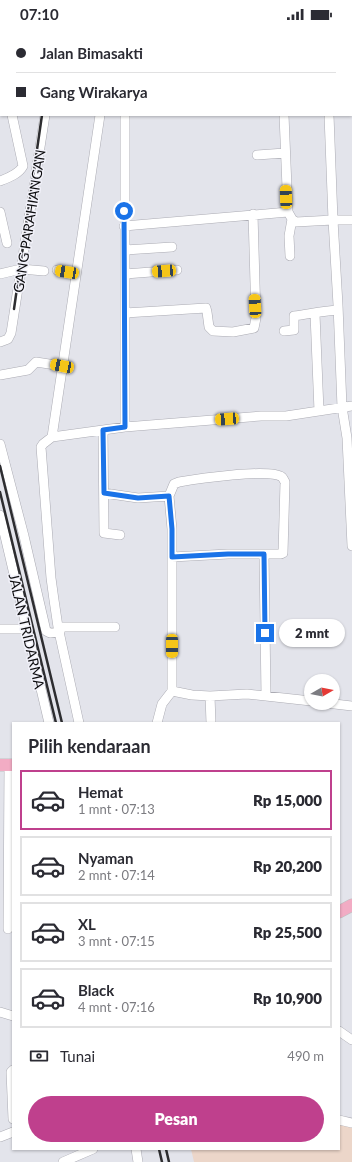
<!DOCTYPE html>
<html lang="id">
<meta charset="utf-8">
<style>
:root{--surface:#fff;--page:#f2f2f3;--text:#2b2b33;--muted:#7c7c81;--line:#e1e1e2;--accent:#bf408d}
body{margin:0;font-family:Lato,sans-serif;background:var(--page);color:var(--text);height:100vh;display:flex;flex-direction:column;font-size:15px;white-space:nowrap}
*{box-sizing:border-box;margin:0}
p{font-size:13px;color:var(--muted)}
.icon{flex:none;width:22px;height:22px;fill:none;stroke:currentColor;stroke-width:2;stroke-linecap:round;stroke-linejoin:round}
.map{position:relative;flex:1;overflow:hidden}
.sheet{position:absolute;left:12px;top:694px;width:328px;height:428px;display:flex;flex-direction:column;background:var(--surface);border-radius:0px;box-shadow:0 1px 3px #0004}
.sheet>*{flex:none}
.hud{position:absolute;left:0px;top:0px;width:352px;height:88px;box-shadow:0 1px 3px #0004;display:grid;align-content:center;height:88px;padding:0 16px;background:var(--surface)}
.needle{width:26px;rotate:81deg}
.controls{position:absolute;left:304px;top:646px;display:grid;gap:8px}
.controls a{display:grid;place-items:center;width:36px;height:36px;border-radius:50%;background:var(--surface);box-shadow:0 1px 3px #0004;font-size:20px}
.end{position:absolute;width:18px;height:18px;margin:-9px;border:5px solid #1a73e8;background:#fff;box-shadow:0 0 0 2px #fff}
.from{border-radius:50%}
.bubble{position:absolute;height:28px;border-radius:14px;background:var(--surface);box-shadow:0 1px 3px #0004;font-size:13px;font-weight:800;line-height:28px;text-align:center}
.car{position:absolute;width:12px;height:24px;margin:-12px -6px;border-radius:5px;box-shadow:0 0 3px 1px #0007;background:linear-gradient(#f5c518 24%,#345 0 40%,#f5c518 0 76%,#345 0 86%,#f5c518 0)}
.hud b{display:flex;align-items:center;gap:14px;height:38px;font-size:15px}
.hud b+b{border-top:1px solid var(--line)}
.hud i{width:10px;height:10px;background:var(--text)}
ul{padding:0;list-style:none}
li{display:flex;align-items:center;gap:12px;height:60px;margin:0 8px 6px;padding:0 8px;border:2px solid var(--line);border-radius:0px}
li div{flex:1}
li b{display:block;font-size:15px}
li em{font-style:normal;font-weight:800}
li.current{border-color:var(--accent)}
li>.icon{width:36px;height:36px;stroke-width:1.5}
h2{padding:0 16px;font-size:18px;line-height:48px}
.pay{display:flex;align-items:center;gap:10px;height:44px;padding:0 16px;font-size:15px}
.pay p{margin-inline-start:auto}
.primary-button{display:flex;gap:8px;margin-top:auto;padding:8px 16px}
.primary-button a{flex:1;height:46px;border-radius:24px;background:var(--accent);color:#fff;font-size:16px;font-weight:800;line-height:46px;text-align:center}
.status{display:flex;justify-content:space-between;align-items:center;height:28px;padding:0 20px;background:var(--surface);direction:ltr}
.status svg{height:11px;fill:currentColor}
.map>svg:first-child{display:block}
</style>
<div class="status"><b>07:10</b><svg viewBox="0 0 49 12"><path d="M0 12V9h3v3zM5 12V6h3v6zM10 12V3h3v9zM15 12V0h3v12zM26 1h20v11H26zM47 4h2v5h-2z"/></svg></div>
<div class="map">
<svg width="352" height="1134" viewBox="0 0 352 1134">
<rect width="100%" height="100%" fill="#e3e4eb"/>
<path fill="#ecd6c9" d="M339,1089L352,1093V1134H194L191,1121H339Z"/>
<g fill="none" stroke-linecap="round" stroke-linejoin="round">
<g stroke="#ababb3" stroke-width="10">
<path id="minor" d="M127,0V1
M282,0V1
M59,1V0
M113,1V0
M0,38L1,42
M351,49H352
M284,87L288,184L292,191L296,194L333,192L338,277L342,379L347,410L352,518
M329,87L333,192H352
M257,127L285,125
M0,153C8,150 19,146 23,138L12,87
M0,184L7,215
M124,198L288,184
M125,222L172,219
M290,228L289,208L292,191
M57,242L76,245
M0,246L21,241L44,243
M125,246L177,242
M125,285L206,280L207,284L209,299L213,303L233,304L254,300L256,290L253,186
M315,286L319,383
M284,303L294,302V288C309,286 323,283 338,282
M0,314L8,311L11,305L45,87
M0,347L28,342L36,334L62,338
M125,399V87
M103,402L104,505L120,507
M52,409L100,87
M0,416L24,508L46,603L50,605L60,604
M104,465L138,470L169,468
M0,487L49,695
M264,526L266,668
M58,599H115
M0,601H26
M172,663L192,667L210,668L247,666L311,673
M210,668L211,695
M326,675L352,678
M79,695L58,599L54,572L51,550L41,419L43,416L52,409L125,399L261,388H286L352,378
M157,695L162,676L172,663V501L169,468L174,456L179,454C196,451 270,440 282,449C283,450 284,452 285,454L283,525L281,526H228L172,529
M8,901L9,737
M0,984L13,988
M339,1003L352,1012
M13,1042L11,1044L13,1091
M339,1092L352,1095
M0,1109L13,1104
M136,1121L138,1134
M63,1134L93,1121"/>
</g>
<g stroke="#c0c0c1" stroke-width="13">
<path id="major" d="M0,737H13
M339,884L352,877"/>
</g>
<use href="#minor" stroke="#fff" stroke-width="9"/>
<use href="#major" stroke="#f2acc4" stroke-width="12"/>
<path stroke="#2d2d30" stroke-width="2.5" d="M36,0V1
M55,1V0
M14,281L42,87
M0,438L62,695
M0,464L56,695
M159,1121L162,1134
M166,1121L169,1134"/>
</g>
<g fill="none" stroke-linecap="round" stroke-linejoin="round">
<path stroke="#1a73e8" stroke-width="5" d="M124,183L125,399L103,402L104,465L138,470L169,468L172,501V529L228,526H264L265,605"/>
</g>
<g text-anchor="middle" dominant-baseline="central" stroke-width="3" stroke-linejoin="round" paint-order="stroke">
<g font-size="14" fill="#0d0d0f" stroke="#f1f1f9">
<text transform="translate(29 193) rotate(-81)">GANG PARAHIANGAN</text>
<text transform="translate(27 603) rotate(77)">JALAN TRIDARMA</text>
</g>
</g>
</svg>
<div class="controls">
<a><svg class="needle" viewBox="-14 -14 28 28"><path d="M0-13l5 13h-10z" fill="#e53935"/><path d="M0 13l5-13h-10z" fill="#7c7c81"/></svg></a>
</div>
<i class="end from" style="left:124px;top:183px"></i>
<i class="end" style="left:265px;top:605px"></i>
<div class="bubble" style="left:279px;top:591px;width:66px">2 mnt</div>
<i class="car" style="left:286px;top:169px;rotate:358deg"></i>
<i class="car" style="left:164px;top:243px;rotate:266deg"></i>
<i class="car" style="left:67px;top:244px;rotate:279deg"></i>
<i class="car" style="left:255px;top:278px;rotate:357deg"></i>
<i class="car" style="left:62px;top:338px;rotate:281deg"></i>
<i class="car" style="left:227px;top:391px;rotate:266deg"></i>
<i class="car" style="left:172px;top:618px;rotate:180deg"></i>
<div class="hud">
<b><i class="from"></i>Jalan Bimasakti</b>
<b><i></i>Gang Wirakarya</b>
</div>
<section class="sheet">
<h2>Pilih kendaraan</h2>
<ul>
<li class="current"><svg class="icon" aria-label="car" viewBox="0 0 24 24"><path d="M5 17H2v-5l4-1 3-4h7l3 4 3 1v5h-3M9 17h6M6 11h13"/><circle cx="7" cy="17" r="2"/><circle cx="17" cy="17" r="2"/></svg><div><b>Hemat</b><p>1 mnt · 07:13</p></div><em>Rp 15,000</em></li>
<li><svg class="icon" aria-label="car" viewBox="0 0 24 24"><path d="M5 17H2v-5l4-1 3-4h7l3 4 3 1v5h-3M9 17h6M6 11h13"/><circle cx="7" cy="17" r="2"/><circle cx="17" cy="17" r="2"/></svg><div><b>Nyaman</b><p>2 mnt · 07:14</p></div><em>Rp 20,200</em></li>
<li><svg class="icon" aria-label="car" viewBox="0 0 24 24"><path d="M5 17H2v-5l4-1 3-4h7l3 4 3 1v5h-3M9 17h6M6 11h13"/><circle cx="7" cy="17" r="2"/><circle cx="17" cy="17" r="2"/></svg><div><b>XL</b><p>3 mnt · 07:15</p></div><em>Rp 25,500</em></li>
<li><svg class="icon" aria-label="car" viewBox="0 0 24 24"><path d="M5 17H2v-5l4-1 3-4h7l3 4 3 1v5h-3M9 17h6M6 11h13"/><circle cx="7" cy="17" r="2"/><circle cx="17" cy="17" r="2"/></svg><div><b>Black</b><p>4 mnt · 07:16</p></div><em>Rp 10,900</em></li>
</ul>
<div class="pay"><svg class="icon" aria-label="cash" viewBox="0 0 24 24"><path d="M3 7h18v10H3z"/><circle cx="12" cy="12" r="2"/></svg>Tunai<p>490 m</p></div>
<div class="primary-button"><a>Pesan</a></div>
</section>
</div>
